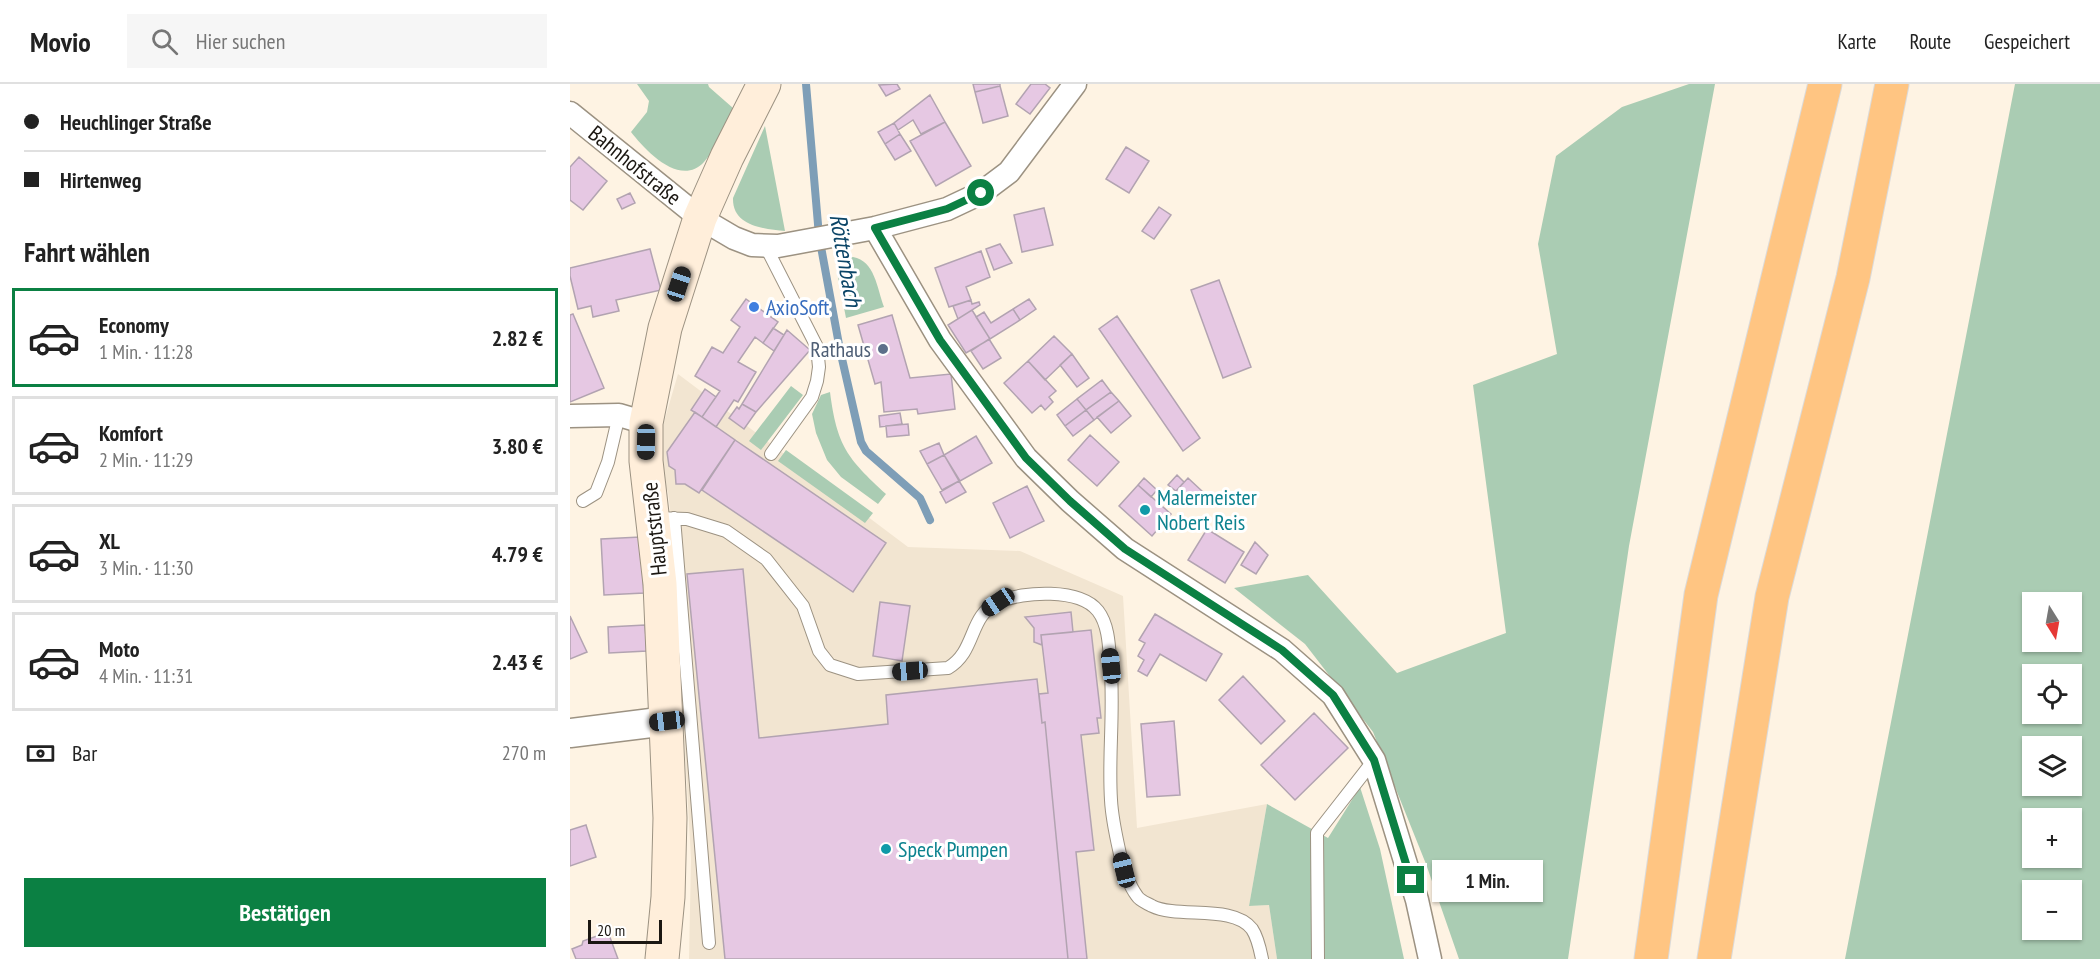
<!DOCTYPE html>
<html lang="de">
<meta charset="utf-8">
<style>
:root{--surface:#fff;--page:#f6f6f6;--text:#222;--muted:#767676;--line:#e0e0e0;--accent:#0b8043}
body{margin:0;font-family:"PT Sans Narrow",sans-serif;background:var(--page);color:var(--text);height:100vh;display:flex;flex-direction:column;font-size:22px;white-space:nowrap}
*{box-sizing:border-box;margin:0}
p{font-size:20px;color:var(--muted)}
.icon{flex:none;width:33px;height:33px;fill:none;stroke:currentColor;stroke-width:2;stroke-linecap:round;stroke-linejoin:round}
.map{position:relative;flex:1;overflow:hidden}
.details{display:flex;flex-direction:column;background:var(--surface);width:570px}
.details>*{flex:none}
.top-card{display:grid;align-content:center;height:132px;padding:0 24px;background:var(--surface)}
.needle{width:39px;rotate:169deg}
.buttons{position:absolute;left:1452px;top:508px;display:grid;gap:12px}
.buttons a{display:grid;place-items:center;width:60px;height:60px;border-radius:0px;background:var(--surface);box-shadow:0 2px 4px #0004;font-size:30px}
.scale{position:absolute;left:18px;bottom:15px;width:74px;box-sizing:border-box;padding-left:6px;border:3px solid #1b1712;border-top:0;font-size:16px;line-height:21px;white-space:nowrap;color:#1b1712;-webkit-text-stroke:4px #fff;paint-order:stroke}
.end{position:absolute;width:27px;height:27px;margin:-14px;border:8px solid #0b8043;background:#fff;box-shadow:0 0 0 3px #fff}
.from{border-radius:50%}
.bubble{position:absolute;height:42px;border-radius:0px;background:var(--surface);box-shadow:0 2px 4px #0004;font-size:20px;font-weight:800;line-height:42px;text-align:center}
.car{position:absolute;width:18px;height:36px;margin:-18px -9px;border-radius:8px;box-shadow:0 0 4px 2px #0007;background:linear-gradient(#222 24%,#8ab4d8 0 40%,#222 0 76%,#8ab4d8 0 86%,#222 0)}
.top-card b{display:flex;align-items:center;gap:21px;height:57px;font-size:22px}
.top-card b+b{border-top:2px solid var(--line)}
.top-card i{width:15px;height:15px;background:var(--text)}
ul{padding:0;list-style:none}
li{display:flex;align-items:center;gap:18px;height:99px;margin:0 12px 9px;padding:0 12px;border:3px solid var(--line);border-radius:0px}
li div{flex:1}
li b{display:block;font-size:22px}
li em{font-style:normal;font-weight:800}
li.on{border-color:var(--accent)}
li>.icon{width:54px;height:54px;stroke-width:1.5}
h2{padding:0 24px;font-size:27px;line-height:72px}
.pay{display:flex;align-items:center;gap:15px;height:66px;padding:0 24px;font-size:22px}
.pay p{margin-inline-start:auto}
.primary-button{display:flex;gap:12px;margin-top:auto;padding:12px 24px}
.primary-button a{flex:1;height:69px;border-radius:0px;background:var(--accent);color:#fff;font-size:24px;font-weight:800;line-height:69px;text-align:center}
header{display:flex;align-items:center;gap:36px;box-sizing:border-box;height:84px;padding:0 30px;background:var(--surface);border-bottom:2px solid var(--line)}
header strong{font-size:28px}
nav{display:flex;gap:33px;margin-inline-start:auto;font-size:21px}
.search{width:420px;height:54px;background:var(--page);display:flex;align-items:center;gap:15px;box-sizing:border-box;padding:0 21px;border-radius:0px;color:var(--muted);font-size:22px}
main{display:flex;flex:1;min-height:0}
.map>svg:first-child{display:block}
</style>
<header>
<strong>Movio</strong>
<div class="search"><svg class="icon" aria-label="search" viewBox="0 0 24 24"><circle cx="10" cy="10" r="6"/><path d="M15 15l6 6"/></svg>Hier suchen</div>
<nav><a>Karte</a><a>Route</a><a>Gespeichert</a></nav>
</header>
<main>
<section class="details">
<div class="top-card">
<b><i class="from"></i>Heuchlinger Straße</b>
<b><i></i>Hirtenweg</b>
</div>
<h2>Fahrt wählen</h2>
<ul>
<li class="on"><svg class="icon" aria-label="car" viewBox="0 0 24 24"><path d="M5 17H2v-5l4-1 3-4h7l3 4 3 1v5h-3M9 17h6M6 11h13"/><circle cx="7" cy="17" r="2"/><circle cx="17" cy="17" r="2"/></svg><div><b>Economy</b><p>1 Min. · 11:28</p></div><em>2.82 €</em></li>
<li><svg class="icon" aria-label="car" viewBox="0 0 24 24"><path d="M5 17H2v-5l4-1 3-4h7l3 4 3 1v5h-3M9 17h6M6 11h13"/><circle cx="7" cy="17" r="2"/><circle cx="17" cy="17" r="2"/></svg><div><b>Komfort</b><p>2 Min. · 11:29</p></div><em>3.80 €</em></li>
<li><svg class="icon" aria-label="car" viewBox="0 0 24 24"><path d="M5 17H2v-5l4-1 3-4h7l3 4 3 1v5h-3M9 17h6M6 11h13"/><circle cx="7" cy="17" r="2"/><circle cx="17" cy="17" r="2"/></svg><div><b>XL</b><p>3 Min. · 11:30</p></div><em>4.79 €</em></li>
<li><svg class="icon" aria-label="car" viewBox="0 0 24 24"><path d="M5 17H2v-5l4-1 3-4h7l3 4 3 1v5h-3M9 17h6M6 11h13"/><circle cx="7" cy="17" r="2"/><circle cx="17" cy="17" r="2"/></svg><div><b>Moto</b><p>4 Min. · 11:31</p></div><em>2.43 €</em></li>
</ul>
<div class="pay"><svg class="icon" aria-label="cash" viewBox="0 0 24 24"><path d="M3 7h18v10H3z"/><circle cx="12" cy="12" r="2"/></svg>Bar<p>270 m</p></div>
<div class="primary-button"><a>Bestätigen</a></div>
</section>
<div class="map">
<svg width="1530" height="875" viewBox="0 0 1530 875">
<rect width="100%" height="100%" fill="#fef3e3"/>
<path fill="#f2e5d1" d="M108,290L338,463L450,467L553,512L567,744L697,720L679,822L699,821L707,875H119L121,775L103,451L98,408L84,372Z"/>
<path fill="#aaccb3" fill-rule="evenodd" d="M67,0H138L139,3L163,24C155,41 147,64 134,78C110,104 75,66 61,48L77,28L79,17Z
M1119,0H1145L1059,462L998,875H889L856,780L803,648L735,560L664,504L738,491L827,589L936,549L903,301L987,270L968,160L986,72L1052,23Z
M1445,0H1530V875H1275ZM1462,519H1502V558H1462ZM1462,591H1502V630H1462ZM1462,663H1502V702H1462ZM1462,735H1502V774H1462ZM1462,807H1502V846H1462Z
M195,42L215,147C194,145 162,142 163,114Z
M283,173C305,177 307,204 314,223L276,234L267,188C270,179 274,175 283,173Z
M221,302L233,311L191,366L179,357Z
M260,308C267,362 277,374 316,410L308,420L271,393L257,376L246,349L242,330L251,311Z
M216,366L303,429L295,439L208,377Z
M790,703L810,765L834,875H707L699,821L679,822L697,720L758,754Z"/>
<g fill="none" stroke-linecap="round" stroke-linejoin="round">
<path stroke="#7e9eb7" stroke-width="8" d="M236,0L249,152L270,266L291,358L296,367L350,414L360,436"/>
</g>
<path fill="#e6c8e3" stroke="#b2a3b1" stroke-width="1.5" d="M327,0L330,5L316,12L309,1Z
M403,0H430V2L405,8Z
M461,0H475L480,4L460,30L446,20Z
M430,2L438,32L413,39L405,8Z
M360,11L375,38L351,50L343,36L328,46L324,39Z
M375,38L401,82L366,102L340,57Z
M324,39L330,50L315,60L308,48Z
M330,50L341,67L325,76L315,60Z
M556,63L579,77L559,109L536,95Z
M9,73L37,97L13,126L0,116V83Z
M60,109L65,119L52,125L47,115Z
M589,123L601,131L584,155L572,147Z
M474,124L483,161L452,168L444,131Z
M430,160L442,179L424,186L416,165Z
M80,165L91,206L46,216L49,227L23,233L21,222L8,225L0,192V184Z
M411,167L420,193L396,203L401,216L379,223L365,184Z
M649,196L681,283L653,294L621,206Z
M176,215L208,238L193,259L185,253L168,278L186,288L168,318L164,316L146,343L132,333L150,307L125,292L142,263L153,269L170,243L161,236Z
M459,215L466,225L450,236L443,225Z
M401,216L402,220L409,218L410,221L388,235L383,222Z
M443,225L450,236L420,255L406,233L414,228L421,239Z
M402,226L420,255L396,269L378,241Z
M3,230L34,304L0,318V231Z
M322,231L340,294L381,290L385,325L348,330L347,325L314,328L311,298L305,300L288,241Z
M547,232L630,354L613,367L529,245Z
M203,244L214,251L204,267L193,259Z
M217,246L240,266L186,328L172,320Z
M484,252L502,270L475,296L458,277Z
M419,255L431,274L413,285L401,267Z
M502,270L519,294L507,303L490,281Z
M458,277L486,307L479,313L483,318L475,326L471,321L462,329L434,299Z
M532,296L541,308L516,326L507,315Z
M135,305L146,313L132,333L121,326Z
M541,308L549,317L524,336L516,326Z
M507,315L516,326L495,342L487,331Z
M549,317L561,332L541,349L527,333Z
M172,320L186,328L174,345L159,334L167,323L169,325Z
M516,326L524,336L503,352L495,342Z
M125,328L165,356L129,409L115,400H106L105,386L99,382L97,368Z
M330,329L332,340L310,343L309,332Z
M338,340L339,351L317,353L316,342Z
M520,351L549,378L527,402L498,376Z
M406,352L422,379L390,397L374,371Z
M165,356L316,459L283,508L132,406Z
M369,359L374,371L357,380L350,367Z
M374,371L389,397L372,406L357,380Z
M607,391L614,398L606,407L598,401Z
M574,394L587,406L581,413L568,401Z
M618,394L633,408L621,422L606,407Z
M389,397L396,408L376,419L370,408Z
M568,401L601,430L582,452L549,422Z
M457,402L474,437L440,454L423,419Z
M637,445L674,468L655,499L618,476Z
M70,453L74,509L34,511L31,455Z
M685,458L698,471L686,490L671,481Z
M173,485L189,654L318,640L316,611L467,595L472,639L475,638L498,875H155L117,490Z
M310,518L340,522L332,577L303,572Z
M501,528L503,548L471,551L472,561L464,558V544L455,533Z
M585,530L652,570L636,597L590,570L577,592L568,587L574,576L568,572L575,559L569,556Z
M0,532L17,568L0,575Z
M75,541L77,567L39,569L38,543Z
M521,546L531,634H527L529,649L511,651L524,766L506,768L517,875H498L475,638L472,639L469,610L478,609L471,551Z
M673,592L715,637L691,660L649,616Z
M744,629L778,664L725,716L691,681Z
M604,637L610,711L577,713L571,640Z
M16,741L26,773L0,782V746Z
M38,848L48,875H6L2,865L12,861L13,857Z"/>
<g fill="none" stroke-linecap="round" stroke-linejoin="round">
<g stroke="#9c9282" stroke-width="14">
<path id="service" d="M196,163L247,263L249,283L247,297L242,313L201,370
M13,417L26,409L38,378L49,331
M85,434L117,435L156,447L196,475L233,522L249,567L260,581L288,590L378,584C407,567 398,531 429,518C453,507 510,504 528,527C538,540 539,560 540,575C545,623 538,669 541,716C542,735 546,752 550,770C554,784 558,800 567,812C570,817 577,819 582,822C608,835 663,820 682,845C688,854 690,865 692,875
M104,434L139,859
M748,875L747,749L804,676"/>
</g>
<g stroke="#9c9282" stroke-width="25">
<path id="minor" d="M0,29L130,134L164,154L182,161L208,162L305,144L377,125L411,109L439,88L505,0
M305,144L370,256L456,374L500,417L555,465L712,566L763,611L804,676L847,816L860,875
M0,332L49,331L76,339"/>
</g>
<g stroke="#9c9282" stroke-width="31">
<path id="tertiary" d="M0,649L97,637"/>
</g>
<g stroke="#9c9282" stroke-width="35">
<path id="secondary" d="M92,875L98,813L100,734L90,500L76,377V339L95,244L130,134L157,73L194,0"/>
</g>
<g stroke="#dbdad9" stroke-width="35">
<path id="motorway" d="M1081,875L1131,511L1255,0
M1144,875L1202,513L1283,194L1322,0"/>
</g>
<use href="#service" stroke="#fff" stroke-width="12"/>
<use href="#minor" stroke="#fff" stroke-width="22"/>
<use href="#tertiary" stroke="#fff" stroke-width="28"/>
<use href="#secondary" stroke="#ffeeda" stroke-width="33"/>
<use href="#motorway" stroke="#ffc582" stroke-width="33"/>
</g>
<g fill="none" stroke-linecap="round" stroke-linejoin="round">
<path stroke="#0b8043" stroke-width="8" d="M411,109L377,125L305,144L370,256L456,374L500,417L555,465L712,566L763,611L804,676L841,796"/>
</g>
<circle fill="#3f7fe0" stroke="#fff" stroke-width="2" cx="184" cy="223" r="6"/>
<circle fill="#5c6f8a" stroke="#fff" stroke-width="2" cx="313" cy="265" r="6"/>
<g fill="#0f9aa8" stroke="#fff" stroke-width="2">
<circle cx="575" cy="426" r="6"/>
<circle cx="316" cy="765" r="6"/>
</g>
<g text-anchor="middle" dominant-baseline="central" stroke-width="6" stroke-linejoin="round" paint-order="stroke">
<g font-size="22" fill="#1b1712" stroke="#fff">
<text transform="translate(65 81) rotate(39)">Bahnhofstraße</text>
<text transform="translate(84 445) rotate(-96)">Hauptstraße</text>
</g>
<g font-size="22" fill="#366cbe" stroke="#fff" text-anchor="start">
<text x="196" y="223">AxioSoft</text>
</g>
<g font-size="22" fill="#4e5e75" stroke="#fff" text-anchor="end">
<text x="301" y="265">Rathaus</text>
</g>
<g font-size="22" fill="#0d838f" stroke="#fff" text-anchor="start">
<text x="587" y="413">Malermeister<tspan x="587" dy="25">Nobert Reis</tspan></text>
<text x="328" y="765">Speck Pumpen</text>
</g>
<g font-size="24" font-style="italic" fill="#0b4567" stroke="#fff">
<text transform="translate(276 176) rotate(80)">Röttenbach</text>
</g>
</g>
</svg>
<div class="buttons">
<a><svg class="needle" viewBox="-14 -14 28 28"><path d="M0-13l5 13h-10z" fill="#e53935"/><path d="M0 13l5-13h-10z" fill="#767676"/></svg></a>
<a><svg class="icon" aria-label="locate" viewBox="0 0 24 24"><circle cx="12" cy="12" r="6"/><path d="M12 2v4M12 18v4M2 12h4M18 12h4"/></svg></a>
<a><svg class="icon" aria-label="layers" viewBox="0 0 24 24"><path d="M12 4l9 5-9 5-9-5zM3 14l9 5 9-5"/></svg></a>
<a>+</a>
<a>−</a>
</div>
<div class="scale">20 m</div>
<i class="end from" style="left:411px;top:109px"></i>
<i class="end" style="left:841px;top:796px"></i>
<div class="bubble" style="left:862px;top:776px;width:111px">1 Min.</div>
<i class="car" style="left:109px;top:200px;rotate:18deg"></i>
<i class="car" style="left:76px;top:358px;rotate:181deg"></i>
<i class="car" style="left:428px;top:518px;rotate:236deg"></i>
<i class="car" style="left:541px;top:582px;rotate:354deg"></i>
<i class="car" style="left:340px;top:587px;rotate:266deg"></i>
<i class="car" style="left:97px;top:637px;rotate:263deg"></i>
<i class="car" style="left:554px;top:786px;rotate:346deg"></i>
</div>
</main>
